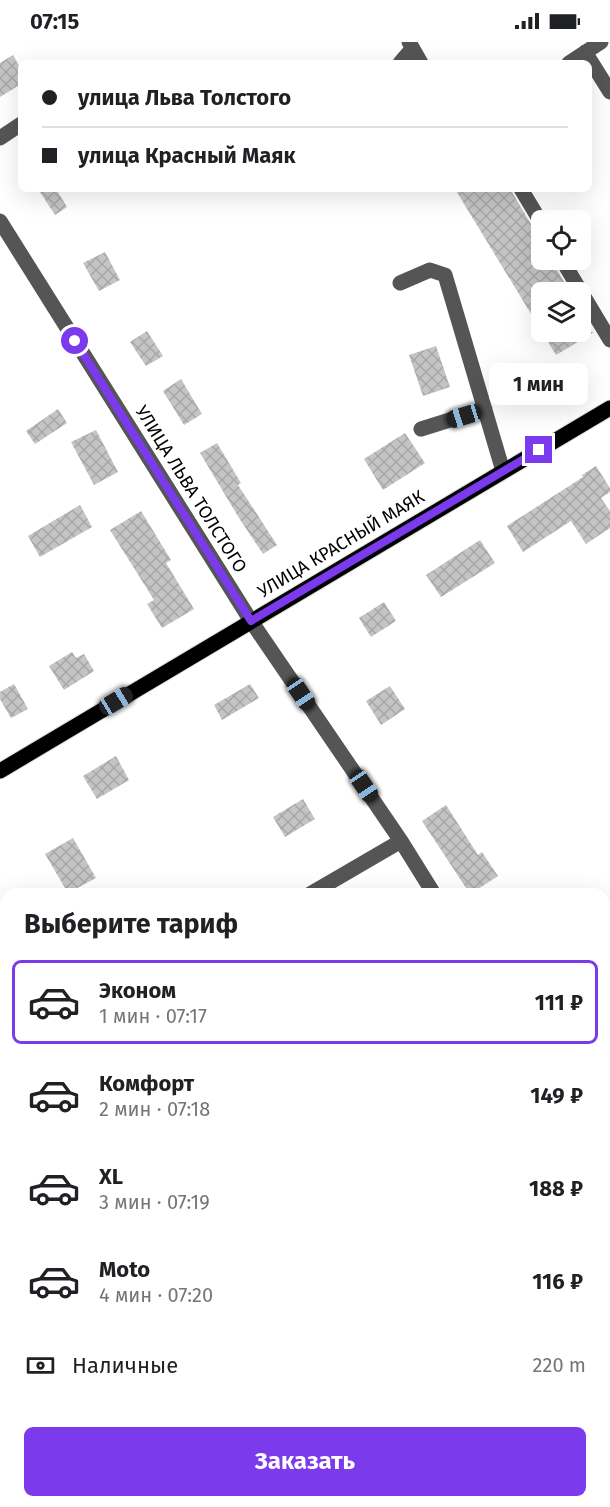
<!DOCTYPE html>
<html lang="ru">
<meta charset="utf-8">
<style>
:root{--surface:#fff;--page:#f6f6f6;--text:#202124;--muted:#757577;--line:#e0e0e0;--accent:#7c3aed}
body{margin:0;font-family:"Fira Sans",sans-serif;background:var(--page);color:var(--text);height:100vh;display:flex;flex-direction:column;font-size:22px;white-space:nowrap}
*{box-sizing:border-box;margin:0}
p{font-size:20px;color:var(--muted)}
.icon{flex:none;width:33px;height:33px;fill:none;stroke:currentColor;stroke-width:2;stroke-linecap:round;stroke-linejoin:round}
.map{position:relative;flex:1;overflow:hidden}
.side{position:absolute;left:0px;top:846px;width:610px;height:620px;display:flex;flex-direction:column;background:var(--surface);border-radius:18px 18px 0 0;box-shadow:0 6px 24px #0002}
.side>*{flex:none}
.guide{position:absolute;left:18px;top:18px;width:574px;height:132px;border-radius:9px;box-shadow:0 6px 24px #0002;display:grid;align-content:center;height:132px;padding:0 24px;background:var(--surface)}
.buttons{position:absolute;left:531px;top:168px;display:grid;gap:12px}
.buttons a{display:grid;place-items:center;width:60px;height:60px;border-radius:9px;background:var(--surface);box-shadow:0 6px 24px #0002;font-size:30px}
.end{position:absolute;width:27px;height:27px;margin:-14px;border:8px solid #7c3aed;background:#fff;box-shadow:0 0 0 3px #fff}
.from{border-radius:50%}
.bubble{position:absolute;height:42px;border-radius:9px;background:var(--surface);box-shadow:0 6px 24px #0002;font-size:20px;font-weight:700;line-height:42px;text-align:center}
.car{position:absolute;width:18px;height:36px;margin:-18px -9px;border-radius:8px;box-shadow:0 0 4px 2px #0007;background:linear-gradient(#222 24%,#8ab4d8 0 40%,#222 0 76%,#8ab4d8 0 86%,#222 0)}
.guide b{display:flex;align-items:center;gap:21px;height:57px;font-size:22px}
.guide b+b{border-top:2px solid var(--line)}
.guide i{width:15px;height:15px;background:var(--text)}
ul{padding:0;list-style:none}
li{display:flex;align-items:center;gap:18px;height:84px;margin:0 12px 9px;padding:0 12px;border:3px solid transparent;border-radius:9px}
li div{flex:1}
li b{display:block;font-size:22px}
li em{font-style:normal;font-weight:700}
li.selected{border-color:var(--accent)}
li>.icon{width:54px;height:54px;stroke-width:1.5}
h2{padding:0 24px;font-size:27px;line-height:72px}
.pay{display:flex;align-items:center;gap:15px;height:66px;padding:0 24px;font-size:22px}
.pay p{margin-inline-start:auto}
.action{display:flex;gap:12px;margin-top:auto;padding:12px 24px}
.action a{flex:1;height:69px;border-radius:9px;background:var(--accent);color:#fff;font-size:24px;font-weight:700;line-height:69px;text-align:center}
.status{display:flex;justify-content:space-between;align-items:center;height:42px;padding:0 30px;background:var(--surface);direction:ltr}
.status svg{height:16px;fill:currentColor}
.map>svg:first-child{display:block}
</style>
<div class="status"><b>07:15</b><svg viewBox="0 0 49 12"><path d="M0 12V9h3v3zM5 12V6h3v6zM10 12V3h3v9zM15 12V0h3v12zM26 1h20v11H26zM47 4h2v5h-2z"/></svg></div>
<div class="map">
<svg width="610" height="1465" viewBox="0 0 610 1465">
<defs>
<pattern id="building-cross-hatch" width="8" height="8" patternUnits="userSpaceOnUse" patternTransform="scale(1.5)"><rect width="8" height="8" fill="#c4c4c4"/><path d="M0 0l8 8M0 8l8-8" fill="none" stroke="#a7a7a7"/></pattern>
</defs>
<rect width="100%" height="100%" fill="#fff"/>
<path fill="url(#building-cross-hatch)" d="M13,13L21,27V42L0,55V21Z
M38,147H56L67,165L55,173Z
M455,147H511L513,152L534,187L542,196V218H552L554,223L570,250H542V290H594L556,313Z
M105,210L120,238L99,249L83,221Z
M147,289L163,314L146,324L130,300Z
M436,304L450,345L423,354L409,313Z
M181,337L202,372L184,383L163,349Z
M58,367L67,381L35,402L26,389Z
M96,388L118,430L94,443L71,400Z
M405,391L425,421L383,448L364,417Z
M217,401L241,441L238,443L277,503L263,512L239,476L200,411Z
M596,424L610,446V450L601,456L610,469V486L586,502L571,479L523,510L507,484L583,435L582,433Z
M80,463L92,485L40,515L28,494Z
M141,469L171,518L166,521L194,567L162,586L147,562L154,558L110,488Z
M480,498L495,521L441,555L426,533Z
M384,560L396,579L371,595L359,576Z
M72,610L76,616L84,612L94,629L64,648L49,624Z
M14,642L28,667L11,676L0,657V650Z
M250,642L259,656L222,678L214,663Z
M390,644L405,667L381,683L366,659Z
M116,714L129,738L97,757L83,734Z
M303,757L315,777L285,795L273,775Z
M446,763L478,813L482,810L498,834L470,852L422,779Z
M73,796L96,836L68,851L45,812Z"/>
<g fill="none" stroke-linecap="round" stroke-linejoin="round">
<g stroke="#dbdbdb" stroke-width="17">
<path id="major" d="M0,729L610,366"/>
</g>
<path stroke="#555" stroke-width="15" d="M409,0L421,21
M585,10L610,50
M400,21L412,7
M569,21L601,0
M0,96L21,82
M521,147L542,182
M0,179L251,579L401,799L434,852
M562,218L610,298
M400,241L430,228L445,233L503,429
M421,387L485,367
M310,852L401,799
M604,958L610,955
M0,1032L6,1029
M604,1128L610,1137
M0,1166L6,1178
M604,1293L610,1288
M0,1326L6,1322
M158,1460L161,1465
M404,1465L407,1460"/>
<use href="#major" stroke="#000" stroke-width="15"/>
</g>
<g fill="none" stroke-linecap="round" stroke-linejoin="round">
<path stroke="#7c3aed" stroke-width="8" d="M75,299L251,579L539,408"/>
</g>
<g text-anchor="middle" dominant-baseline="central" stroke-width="5" stroke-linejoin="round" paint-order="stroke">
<g font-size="18" fill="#000" stroke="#fff">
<text transform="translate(191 447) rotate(58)">УЛИЦА ЛЬВА ТОЛСТОГО</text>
<text transform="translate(341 502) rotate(-31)">УЛИЦА КРАСНЫЙ МАЯК</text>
</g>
</g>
</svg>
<div class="buttons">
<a><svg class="icon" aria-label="locate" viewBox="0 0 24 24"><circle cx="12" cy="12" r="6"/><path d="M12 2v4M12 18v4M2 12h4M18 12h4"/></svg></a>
<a><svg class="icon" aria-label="layers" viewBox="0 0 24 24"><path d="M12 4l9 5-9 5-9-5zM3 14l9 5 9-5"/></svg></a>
</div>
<i class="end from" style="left:75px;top:299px"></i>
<i class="end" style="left:539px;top:408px"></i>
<div class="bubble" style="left:489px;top:321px;width:99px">1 мин</div>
<i class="car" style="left:464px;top:374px;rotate:253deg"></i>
<i class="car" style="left:301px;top:652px;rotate:146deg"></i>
<i class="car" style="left:116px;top:659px;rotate:59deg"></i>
<i class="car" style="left:364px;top:744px;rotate:146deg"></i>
<div class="guide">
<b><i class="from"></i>улица Льва Толстого</b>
<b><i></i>улица Красный Маяк</b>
</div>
<section class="side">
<h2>Выберите тариф</h2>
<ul>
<li class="selected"><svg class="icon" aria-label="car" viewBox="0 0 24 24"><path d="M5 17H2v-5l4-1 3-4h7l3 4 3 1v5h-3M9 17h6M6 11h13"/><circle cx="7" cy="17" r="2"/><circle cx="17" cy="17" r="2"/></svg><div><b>Эконом</b><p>1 мин · 07:17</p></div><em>111 ₽</em></li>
<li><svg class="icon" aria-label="car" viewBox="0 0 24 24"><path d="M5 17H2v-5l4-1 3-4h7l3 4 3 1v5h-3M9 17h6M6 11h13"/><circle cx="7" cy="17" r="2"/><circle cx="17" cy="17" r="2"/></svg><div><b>Комфорт</b><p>2 мин · 07:18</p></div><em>149 ₽</em></li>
<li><svg class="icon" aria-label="car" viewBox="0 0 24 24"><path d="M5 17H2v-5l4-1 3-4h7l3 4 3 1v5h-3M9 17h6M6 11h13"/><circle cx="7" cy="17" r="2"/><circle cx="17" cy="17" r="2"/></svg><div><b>XL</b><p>3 мин · 07:19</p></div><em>188 ₽</em></li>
<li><svg class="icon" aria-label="car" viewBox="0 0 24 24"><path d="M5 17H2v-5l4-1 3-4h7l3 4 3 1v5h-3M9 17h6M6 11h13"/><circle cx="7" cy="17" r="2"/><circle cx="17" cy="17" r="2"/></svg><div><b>Moto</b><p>4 мин · 07:20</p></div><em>116 ₽</em></li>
</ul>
<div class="pay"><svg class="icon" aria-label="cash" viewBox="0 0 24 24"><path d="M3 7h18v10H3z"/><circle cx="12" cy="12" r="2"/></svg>Наличные<p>220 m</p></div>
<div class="action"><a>Заказать</a></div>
</section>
</div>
